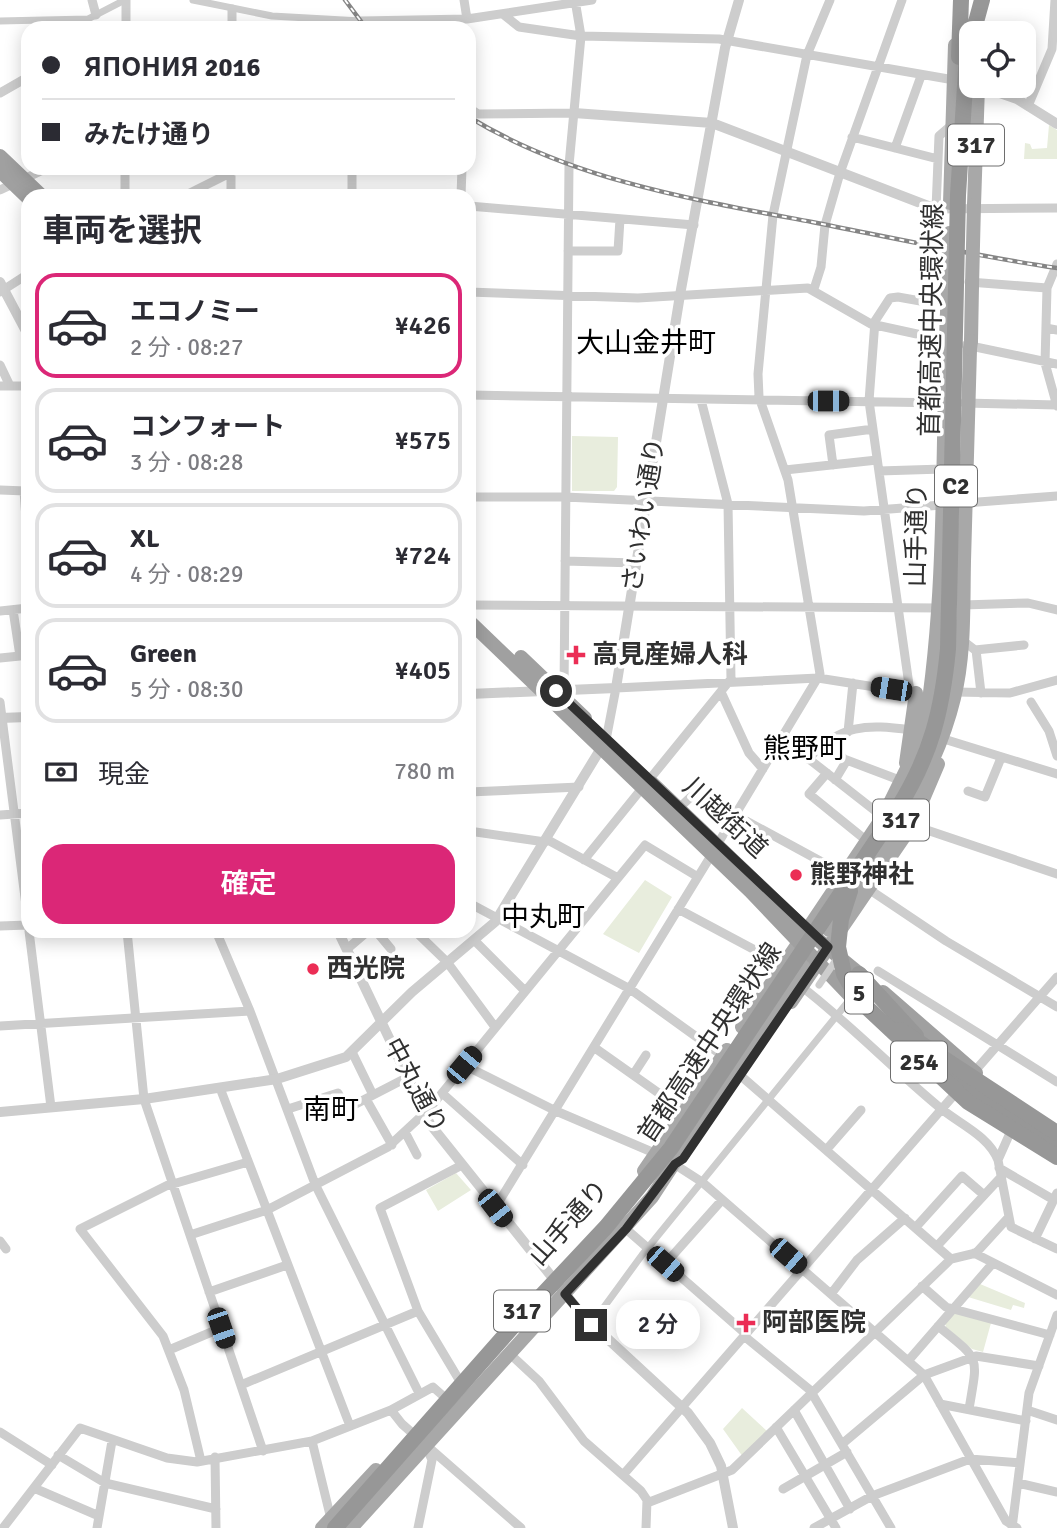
<!DOCTYPE html>
<html lang="ja">
<meta charset="utf-8">
<style>
:root{--surface:#fff;--page:#f7f7f7;--text:#2b2b33;--muted:#7c7c81;--line:#e1e1e2;--accent:#db2777}
body{margin:0;font-family:Signika,"Noto Sans JP",sans-serif;background:var(--page);color:var(--text);height:100vh;display:flex;flex-direction:column;font-size:26px;white-space:nowrap}
*{box-sizing:border-box;margin:0}
p{font-size:23px;color:var(--muted)}
.icon{flex:none;width:38px;height:38px;fill:none;stroke:currentColor;stroke-width:2;stroke-linecap:round;stroke-linejoin:round}
.map{position:relative;flex:1;overflow:hidden}
.panel{position:absolute;left:21px;top:189px;width:455px;height:749px;display:flex;flex-direction:column;background:var(--surface);border-radius:21px;box-shadow:0 4px 18px #0003}
.panel>*{flex:none}
.guide{position:absolute;left:21px;top:21px;width:455px;height:154px;border-radius:21px;box-shadow:0 4px 18px #0003;display:grid;align-content:center;height:154px;padding:0 21px;background:var(--surface)}
.fabs{position:absolute;left:959px;top:21px;display:grid;gap:14px}
.fabs a{display:grid;place-items:center;width:77px;height:77px;border-radius:14px;background:var(--surface);box-shadow:0 4px 18px #0003;font-size:35px}
.end{position:absolute;width:32px;height:32px;margin:-16px;border:9px solid #303030;background:#fff;box-shadow:0 0 0 4px #fff}
.from{border-radius:50%}
.bubble{position:absolute;height:49px;border-radius:21px;background:var(--surface);box-shadow:0 4px 18px #0003;font-size:23px;font-weight:600;line-height:49px;text-align:center}
.car{position:absolute;width:21px;height:42px;margin:-21px -10px;border-radius:9px;box-shadow:0 0 5px 2px #0007;background:linear-gradient(#222 24%,#8ab4d8 0 40%,#222 0 76%,#8ab4d8 0 86%,#222 0)}
.guide b{display:flex;align-items:center;gap:24px;height:66px;font-size:26px}
.guide b+b{border-top:2px solid var(--line)}
.guide i{width:18px;height:18px;background:var(--text)}
ul{padding:0;list-style:none}
li{display:flex;align-items:center;gap:21px;height:105px;margin:0 14px 10px;padding:0 7px;border:4px solid var(--line);border-radius:21px}
li div{flex:1}
li b{display:block;font-size:26px}
li em{font-style:normal;font-weight:600}
li.on{border-color:var(--accent)}
li>.icon{width:63px;height:63px;stroke-width:1.5}
h2{padding:0 21px;font-size:32px;line-height:84px}
.pay{display:flex;align-items:center;gap:18px;height:77px;padding:0 21px;font-size:26px}
.pay p{margin-inline-start:auto}
.button{display:flex;gap:14px;margin-top:auto;padding:14px 21px}
.button a{flex:1;height:80px;border-radius:21px;background:var(--accent);color:#fff;font-size:28px;font-weight:600;line-height:80px;text-align:center}
.map>svg:first-child{display:block}
</style>
<div class="map">
<svg width="1057" height="1528" viewBox="0 0 1057 1528">
<rect width="100%" height="100%" fill="#fff"/>
<path fill="#e8eddd" d="M1049,125L1057,130V159H1024L1025,143L1030,144L1032,149L1047,148Z
M572,436L618,437L617,487L614,491H572Z
M645,880L672,897L639,953L603,934Z
M456,1173L471,1190L438,1211L426,1190Z
M980,1284L1025,1303L1024,1308L1013,1305L1011,1310L968,1297Z
M954,1312L991,1323L983,1352L972,1349L946,1327L945,1322Z
M742,1408L768,1432L743,1457L723,1429Z"/>
<g fill="none" stroke-linecap="round" stroke-linejoin="round">
<path stroke="#cdcdcd" stroke-width="7" d="M193,0L272,16L361,21
M0,21L88,19L125,0
M596,1318L642,1255L847,1003"/>
<path stroke="#cdcdcd" stroke-width="9" d="M92,0L96,15
M464,0L467,19
M504,15L519,27L581,36L719,39L954,80
M361,21L467,19L592,0
M126,28V0
M232,28V9
M0,93L28,77
M1028,106L1052,49L1055,0
M469,108L478,114L574,113
M953,124L939,136L936,209L1057,208
M852,137L938,159
M895,148L921,76
M125,168V196
M24,179L47,168
M0,190L13,184
M184,196L240,168
M231,196V170
M352,196V168
M461,196L462,168
M469,206L694,225
M568,251H618L620,219
M1057,264L1047,288L1045,363L1057,406
M969,282L1047,288
M814,289L821,267L825,225L840,173L902,0
M0,292L28,274
M469,292L638,298L808,288L871,324L949,341
M1046,328L1057,330
M966,345L1057,364
M0,365L10,386
M0,386H28
M469,395L947,403
M964,403L1057,405
M833,465L829,435L873,429
M785,470L877,460
M879,471L943,469
M0,490L26,491
M24,491L28,546
M469,497H565L864,511L942,505
M965,503L1057,496
M565,561L636,563
M469,605L940,608
M963,605L1028,603L1057,610
M0,611L28,608
M962,640L975,650L1024,645
M976,650L981,693
M0,658L20,656L13,610
M564,690L569,165L581,36L575,0
M721,692L749,753L763,769
M910,692L869,401L875,321L890,298L898,297L926,302L938,289L952,282
M955,692L1010,693L1057,680
M0,702L28,921
M1031,702L1049,731L1057,756
M848,732L853,683
M782,738L883,817
M606,740L616,688L818,678L913,693
M827,740L844,759L902,781
M947,740L1057,774
M808,759C841,724 866,724 911,730
M827,773L809,794L867,841
M649,780L731,679L728,504L701,400
M835,780L847,760
M968,791L985,797L1001,758
M469,792L579,787
M679,808L695,793L844,874
M0,815L28,813
M912,825L1057,874
M469,831L545,842
M546,839L618,878
M717,845L820,674L788,480L759,397L758,374L773,215L807,55L830,0
M584,860L643,787
M870,890L946,941L1057,1007
M469,903L630,989L723,1056
M678,909L783,965
M0,926L28,925
M29,931L51,1107
M127,931L144,1099L263,1451
M216,931L250,1011L315,1184L419,1393
M376,931L391,949
M415,931L447,962L495,1027
M474,940L524,990
M347,949L368,931
M878,971L1057,1082
M802,987C850,1024 892,1068 939,1107C959,1124 988,1135 998,1160
M0,1026L250,1011
M595,1048L684,1111
M352,1052L373,1095
M464,1065L556,1111L659,1155
M974,1072L1057,977
M633,1075L646,1055
M741,1076L951,1259
M220,1088L350,1426
M442,1093L523,1165
M366,1099L392,1145
M288,1109L338,1093L346,1109L408,1077
M405,1132L417,1155
M1010,1133L998,1160L1011,1227L1057,1249
M827,1149L861,1110
M671,1162L702,1182L924,1375L1006,1521L1017,1528
M999,1168L1054,1200
M172,1183L80,1229L163,1336L184,1390L201,1461
M173,1184L248,1162
M495,1208L712,854
M916,1227L962,1176L984,1195
M626,1229L746,1334
M190,1235L267,1210L388,1147L429,1109L645,845L698,877
M1035,1239L1057,1193
M0,1241L6,1249
M937,1246L1001,1177
M974,1253L1057,1295
M665,1264L722,1200
M922,1286L946,1307L1050,1335
M209,1292L287,1265
M831,1294L857,1260L905,1218
M938,1326C981,1361 978,1355 969,1409
M744,1336L810,1390L891,1528
M169,1350L221,1328
M511,1355L539,1381L584,1441L641,1491L647,1500L646,1528
M908,1361L993,1263
M458,1378L418,1311L380,1208L462,1165
M241,1385L418,1311
M940,1404L1026,1421
M391,1410L402,1424L521,1528
M794,1410L850,1509
M1027,1410L1057,1420
M776,1427L836,1528
M0,1432L52,1465
M312,1441L331,1519
M842,1444L924,1375L976,1356L1039,1366
M58,1455L105,1483L216,1509
M215,1457L216,1528
M623,1475L954,1095
M1018,1483L1057,1492
M34,1488L99,1516
M783,1489L847,1452
M647,1503L732,1470L951,1259L976,1253L1007,1219
M3,1528L80,1428L167,1458L197,1462L312,1441L391,1410L433,1387L442,1395
M97,1528L112,1441
M418,1528L432,1460L427,1449
M814,1528L872,1496L970,1459L1020,1463
M1012,1528L1029,1393L1057,1315"/>
<path stroke="#cdcdcd" stroke-width="10" d="M980,86L1017,99L1057,124
M574,113L712,123L936,209
M0,282L28,335
M469,694L616,688L680,295L725,48L739,0
M0,718L28,717
M338,931L430,1124L583,1316L688,1413L710,1443L721,1466L733,1528
M0,1112L144,1099L277,1079L346,1057L412,992L495,922L606,740"/>
<path stroke="#a8a8a8" stroke-width="14" d="M950,203L955,45
M974,205L978,86
M946,337L948,287
M971,341L972,286
M921,750C946,617 942,479 946,344
M906,763L916,693
M829,930C877,858 933,785 954,698C965,654 963,606 964,561C966,490 968,420 970,349
M791,1002L912,825L938,764
M742,1027L883,817L920,742
M644,1171L727,1050
M322,1528L376,1470
M351,1528L652,1197L804,964"/>
<path stroke="#a0a0a0" stroke-width="14" d="M0,156L42,196
M0,171L28,198
M469,621L750,891L854,1000
M521,657L585,718
M652,783L806,930L867,980
M883,992L976,1073"/>
<path stroke="#979797" stroke-width="16" d="M859,974L916,1036
M953,1070L977,1092L1057,1142"/>
<g stroke="#858585" stroke-width="4.5">
<path id="rail" d="M345,0L366,28
M469,117C572,180 695,200 812,222C893,238 975,256 1057,268"/>
</g>
<use href="#rail" stroke="#fff" stroke-width="2" stroke-dasharray="5" stroke-linecap="butt"/>
<path stroke="#cdcdcd" stroke-width="7" d="M819,985L838,957"/>
<path stroke="#a8a8a8" stroke-width="14" d="M972,286L974,205
M948,287L949,233
M946,344V337
M970,349L971,341"/>
<path stroke="#979797" stroke-width="16" d="M959,57L961,0
M850,891L841,919L838,947L844,974L859,1000L968,1102L1057,1157
M900,1030L1057,1133
M335,1528L514,1325L606,1227L671,1148L898,808C931,755 942,711 948,649L958,195L967,55L982,0"/>
</g>
<g fill="none" stroke-linecap="round" stroke-linejoin="round">
<path stroke="#303030" stroke-width="9" d="M556,691L828,947L683,1159L675,1164L626,1229L565,1294L591,1325"/>
</g>
<g fill="#eb2d55" stroke="#fff" stroke-width="2.5">
<path d="M572.5 644.5h7v7h7v7h-7v7h-7v-7h-7v-7h7z"/>
<circle cx="796" cy="875" r="7"/>
<circle cx="313" cy="969" r="7"/>
<path d="M742.5 1312.5h7v7h7v7h-7v7h-7v-7h-7v-7h7z"/>
</g>
<g text-anchor="middle" dominant-baseline="central" stroke-width="7" stroke-linejoin="round" paint-order="stroke">
<g fill="#fff" stroke="#6e6e6e" stroke-width="2">
<rect x="948" y="124.5" width="56" height="41" rx="5"/>
<rect x="935" y="465.5" width="42" height="41" rx="5"/>
<rect x="873" y="799.5" width="56" height="41" rx="5"/>
<rect x="845" y="972.5" width="28" height="41" rx="5"/>
<rect x="891" y="1041.5" width="56" height="41" rx="5"/>
<rect x="494" y="1290.5" width="56" height="41" rx="5"/>
</g>
<g font-size="24" font-weight="bold" fill="#303030">
<text x="976" y="145">317</text>
<text x="956" y="486">C2</text>
<text x="901" y="820">317</text>
<text x="859" y="993">5</text>
<text x="919" y="1062">254</text>
<text x="522" y="1311">317</text>
</g>
<g font-size="26" fill="#303030" stroke="#fff">
<text transform="translate(932 320) rotate(-89)">首都高速中央環状線</text>
<text transform="translate(644 515) rotate(-81)">さいわい通り</text>
<text transform="translate(917 535) rotate(-89)">山手通り</text>
<text transform="translate(725 818) rotate(43)">川越街道</text>
<text transform="translate(710 1043) rotate(-56)">首都高速中央環状線</text>
<text transform="translate(415 1086) rotate(62)">中丸通り</text>
<text transform="translate(569 1223) rotate(-48)">山手通り</text>
</g>
<g font-size="26" font-weight="bold" fill="#303030" stroke="#fff" text-anchor="start">
<text x="592" y="655">高見産婦人科</text>
<text x="810" y="875">熊野神社</text>
<text x="327" y="969">西光院</text>
<text x="762" y="1323">阿部医院</text>
</g>
<g font-size="28" fill="#000" stroke="#fff">
<text x="646" y="343">大山金井町</text>
<text x="805" y="749">熊野町</text>
<text x="543" y="917">中丸町</text>
<text x="331" y="1110">南町</text>
</g>
</g>
</svg>
<div class="fabs">
<a><svg class="icon" aria-label="locate" viewBox="0 0 24 24"><circle cx="12" cy="12" r="6"/><path d="M12 2v4M12 18v4M2 12h4M18 12h4"/></svg></a>
</div>
<i class="end from" style="left:556px;top:691px"></i>
<i class="end" style="left:591px;top:1325px"></i>
<div class="bubble" style="left:616px;top:1300px;width:84px">2 分</div>
<i class="car" style="left:828px;top:401px;rotate:90deg"></i>
<i class="car" style="left:891px;top:689px;rotate:279deg"></i>
<i class="car" style="left:464px;top:1065px;rotate:40deg"></i>
<i class="car" style="left:495px;top:1208px;rotate:142deg"></i>
<i class="car" style="left:788px;top:1256px;rotate:131deg"></i>
<i class="car" style="left:665px;top:1264px;rotate:131deg"></i>
<i class="car" style="left:221px;top:1328px;rotate:161deg"></i>
<div class="guide">
<b><i class="from"></i>ЯПОНИЯ 2016</b>
<b><i></i>みたけ通り</b>
</div>
<section class="panel">
<h2>車両を選択</h2>
<ul>
<li class="on"><svg class="icon" aria-label="car" viewBox="0 0 24 24"><path d="M5 17H2v-5l4-1 3-4h7l3 4 3 1v5h-3M9 17h6M6 11h13"/><circle cx="7" cy="17" r="2"/><circle cx="17" cy="17" r="2"/></svg><div><b>エコノミー</b><p>2 分 · 08:27</p></div><em>¥426</em></li>
<li><svg class="icon" aria-label="car" viewBox="0 0 24 24"><path d="M5 17H2v-5l4-1 3-4h7l3 4 3 1v5h-3M9 17h6M6 11h13"/><circle cx="7" cy="17" r="2"/><circle cx="17" cy="17" r="2"/></svg><div><b>コンフォート</b><p>3 分 · 08:28</p></div><em>¥575</em></li>
<li><svg class="icon" aria-label="car" viewBox="0 0 24 24"><path d="M5 17H2v-5l4-1 3-4h7l3 4 3 1v5h-3M9 17h6M6 11h13"/><circle cx="7" cy="17" r="2"/><circle cx="17" cy="17" r="2"/></svg><div><b>XL</b><p>4 分 · 08:29</p></div><em>¥724</em></li>
<li><svg class="icon" aria-label="car" viewBox="0 0 24 24"><path d="M5 17H2v-5l4-1 3-4h7l3 4 3 1v5h-3M9 17h6M6 11h13"/><circle cx="7" cy="17" r="2"/><circle cx="17" cy="17" r="2"/></svg><div><b>Green</b><p>5 分 · 08:30</p></div><em>¥405</em></li>
</ul>
<div class="pay"><svg class="icon" aria-label="cash" viewBox="0 0 24 24"><path d="M3 7h18v10H3z"/><circle cx="12" cy="12" r="2"/></svg>現金<p>780 m</p></div>
<div class="button"><a>確定</a></div>
</section>
</div>
